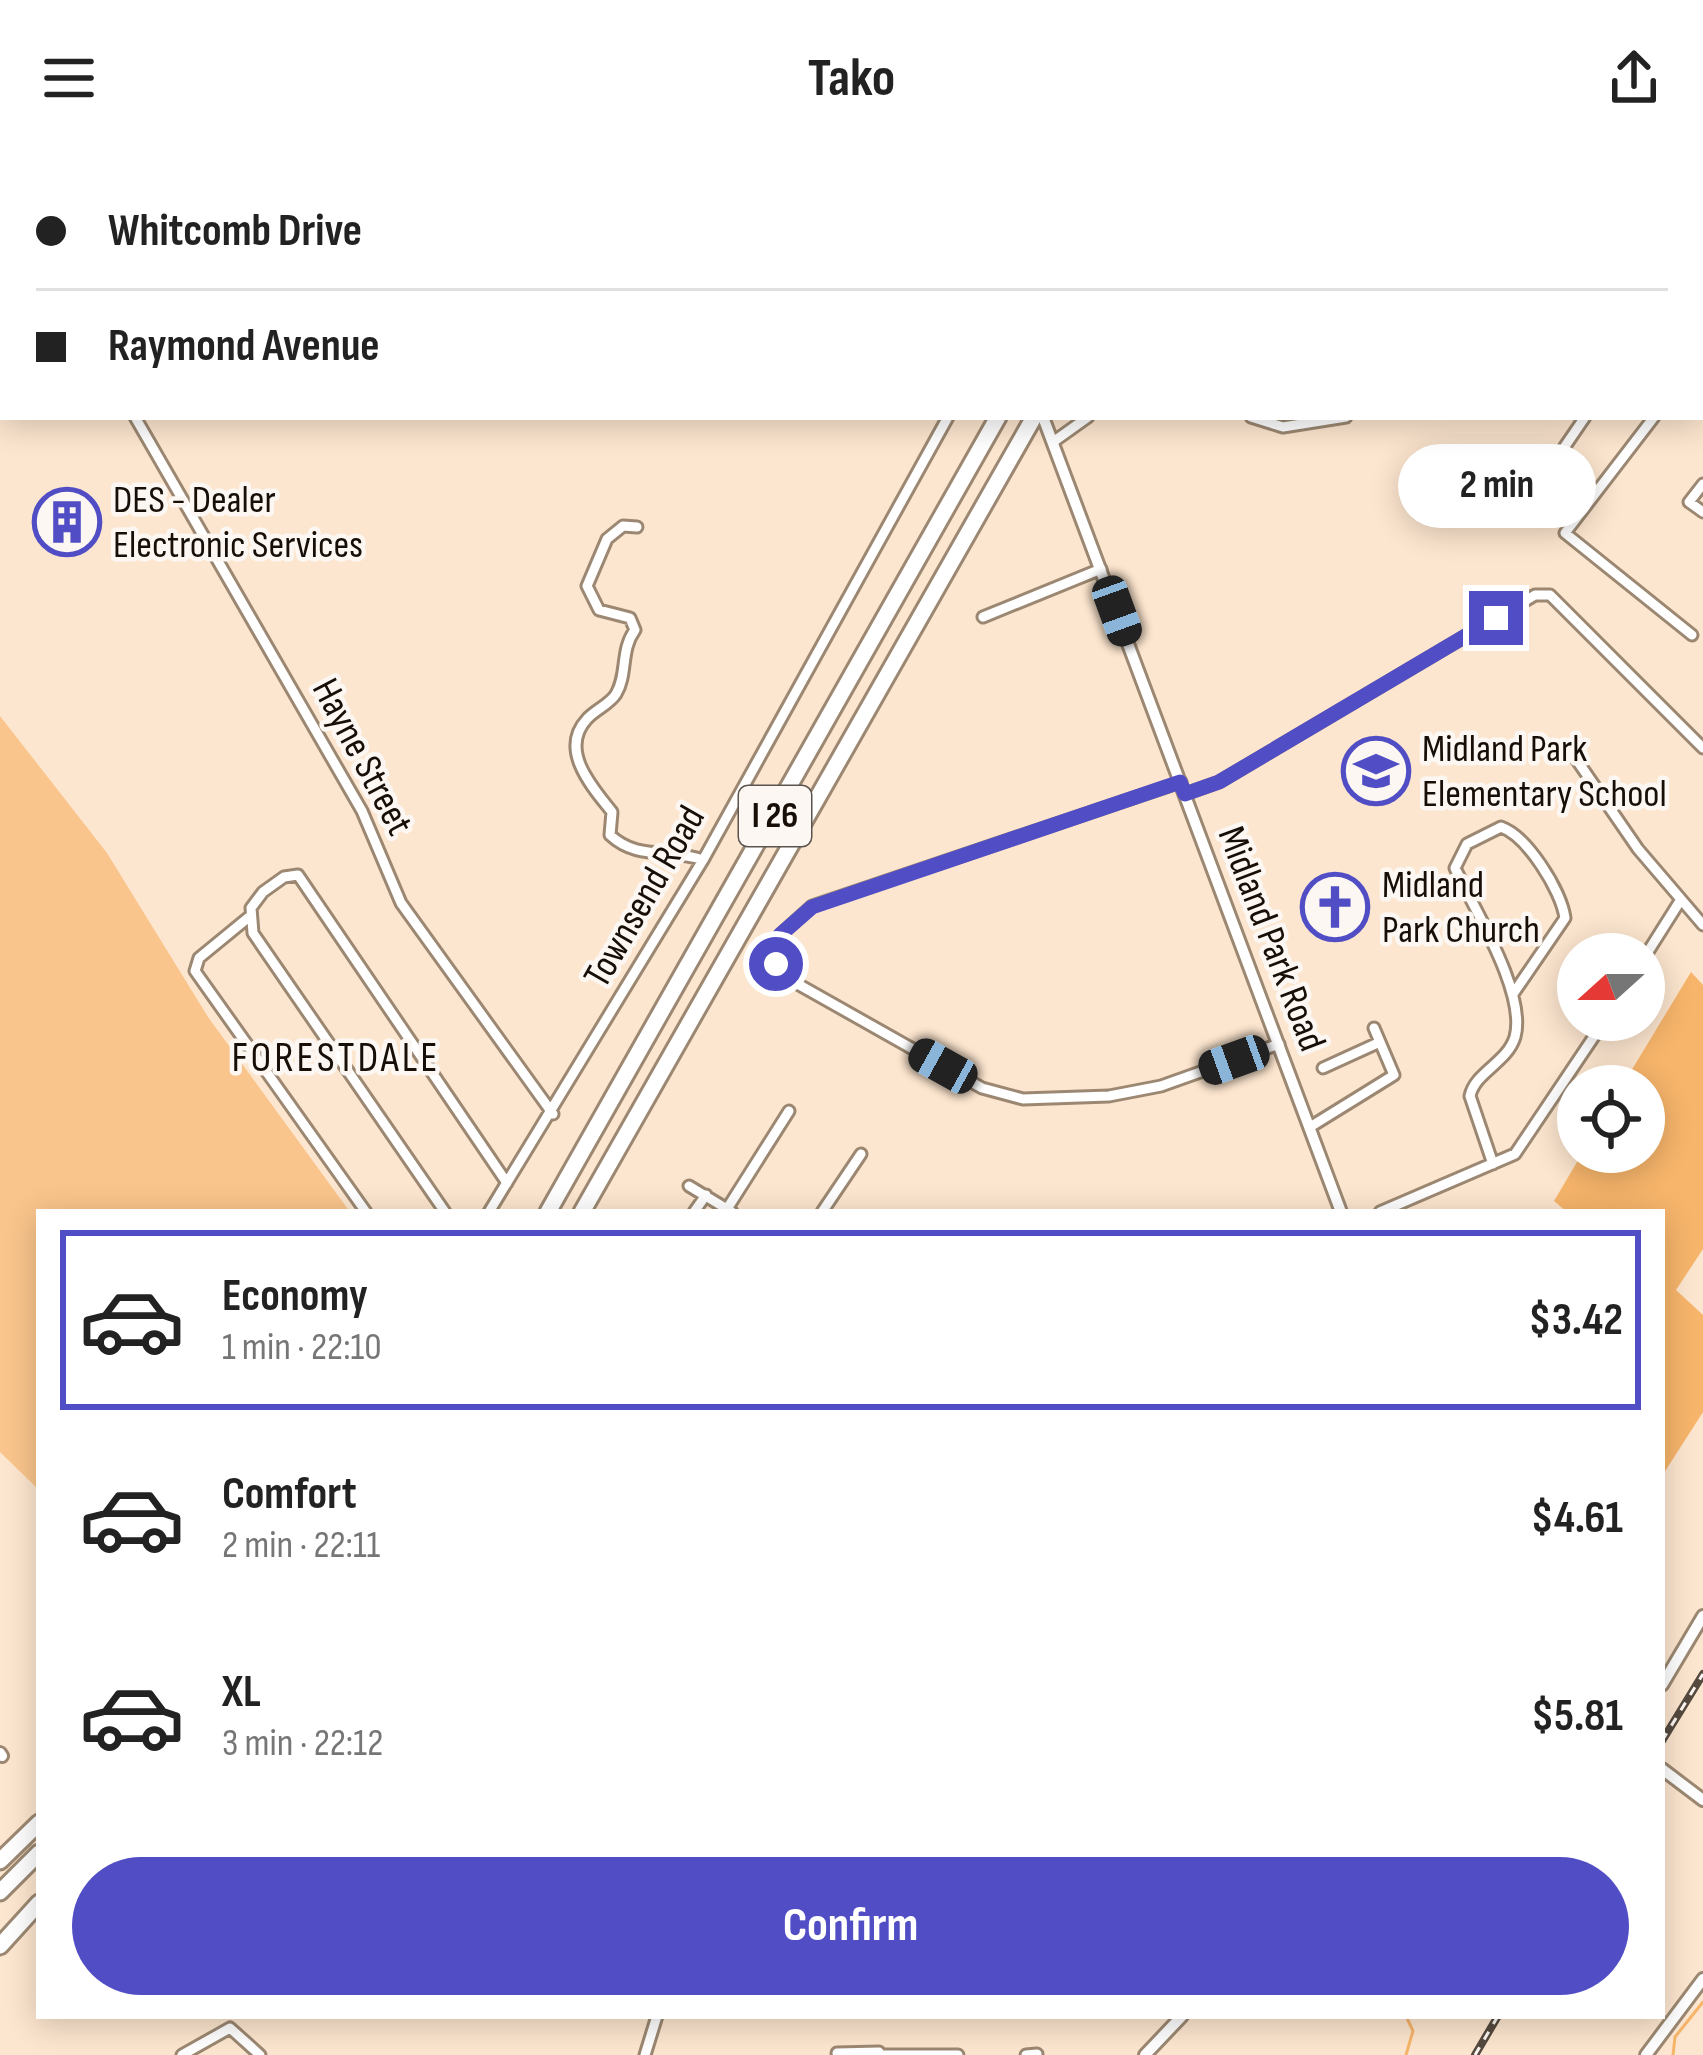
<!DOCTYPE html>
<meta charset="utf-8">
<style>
:root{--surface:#fff;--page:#f2f2f2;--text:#222;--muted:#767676;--line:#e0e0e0;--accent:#514ec5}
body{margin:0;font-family:"Sofia Sans Condensed",sans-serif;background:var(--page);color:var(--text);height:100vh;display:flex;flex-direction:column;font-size:45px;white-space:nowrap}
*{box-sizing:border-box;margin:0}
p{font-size:39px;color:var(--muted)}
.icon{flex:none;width:66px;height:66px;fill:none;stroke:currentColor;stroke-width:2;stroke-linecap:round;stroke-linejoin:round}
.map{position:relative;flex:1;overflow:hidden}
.panel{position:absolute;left:36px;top:1053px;width:1629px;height:810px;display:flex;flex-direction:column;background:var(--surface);border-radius:0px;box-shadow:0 6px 30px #0003}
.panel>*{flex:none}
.hud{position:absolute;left:0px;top:0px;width:1704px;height:264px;box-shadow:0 6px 30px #0003;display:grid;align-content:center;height:264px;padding:0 36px;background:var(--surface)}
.needle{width:78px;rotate:249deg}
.fabs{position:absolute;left:1557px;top:777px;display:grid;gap:24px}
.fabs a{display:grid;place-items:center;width:108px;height:108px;border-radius:50%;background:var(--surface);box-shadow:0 6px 30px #0003;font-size:60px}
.end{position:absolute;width:54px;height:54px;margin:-27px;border:15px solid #514ec5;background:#fff;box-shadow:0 0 0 6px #fff}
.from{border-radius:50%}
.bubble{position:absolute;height:84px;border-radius:42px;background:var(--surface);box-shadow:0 6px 30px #0003;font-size:39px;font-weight:700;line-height:84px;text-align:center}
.car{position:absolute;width:36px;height:72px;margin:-36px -18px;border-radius:15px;box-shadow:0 0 9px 3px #0007;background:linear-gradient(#222 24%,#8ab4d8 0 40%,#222 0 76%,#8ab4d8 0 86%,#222 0)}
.hud b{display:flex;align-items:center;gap:42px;height:114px;font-size:45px}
.hud b+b{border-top:3px solid var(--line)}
.hud i{width:30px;height:30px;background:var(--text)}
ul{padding:21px 0 0;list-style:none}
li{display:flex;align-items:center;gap:36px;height:180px;margin:0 24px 18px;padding:0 12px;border:6px solid transparent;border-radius:0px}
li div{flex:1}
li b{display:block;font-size:45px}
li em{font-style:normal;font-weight:700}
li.current{border-color:var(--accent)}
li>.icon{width:108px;height:108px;stroke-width:1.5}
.cta{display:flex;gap:24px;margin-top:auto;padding:24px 36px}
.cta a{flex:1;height:138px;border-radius:72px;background:var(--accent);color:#fff;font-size:48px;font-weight:700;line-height:138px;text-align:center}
header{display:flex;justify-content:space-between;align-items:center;height:156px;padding:0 36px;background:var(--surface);font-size:54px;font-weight:700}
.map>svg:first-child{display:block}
</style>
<header><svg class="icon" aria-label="menu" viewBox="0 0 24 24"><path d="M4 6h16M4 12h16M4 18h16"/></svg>Tako<svg class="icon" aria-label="share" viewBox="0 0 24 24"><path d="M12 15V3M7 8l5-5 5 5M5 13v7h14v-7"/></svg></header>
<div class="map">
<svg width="1703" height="1899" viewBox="0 0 1703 1899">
<rect width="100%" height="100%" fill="#fde6cf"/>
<path fill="#fac58c" d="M0,560L107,697L208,861L350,1056H39V1334L0,1296Z"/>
<path fill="#f7b56b" d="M1691,816L1703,829V1093L1676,1134L1703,1159V1256L1662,1320V1056H1567L1554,1045L1583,996H1644V930H1622Z"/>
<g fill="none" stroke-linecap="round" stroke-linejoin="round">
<path stroke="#f7b56b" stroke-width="3" d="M1406,1899L1413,1875L1406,1860
M1673,1899L1675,1881L1703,1846"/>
<g stroke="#9c8872" stroke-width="15">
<path id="minor" d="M618,0L622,3
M1573,3L1575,0
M1701,137L1703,138
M1701,199L1703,197
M135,261L362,655L401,747L553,958
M1251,261L1283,271L1346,261
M1654,261L1565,377L1692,479
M1053,286L1088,261
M1703,328L1689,346L1703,356
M1580,356L1548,332L1544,321L1585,261
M637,371L623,370L607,383L587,430L599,454L630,462L635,474C620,494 628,518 616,538C610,548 595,554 587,563C558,594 593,632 612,656L610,679C638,705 668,692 703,704
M983,461L1101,413
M1574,600L1638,693L1703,769
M1181,626L812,750L780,779L776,808L787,822L982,932L1023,943L1109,940L1161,930L1279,888
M1185,638L1219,626L1535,439H1550L1703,592
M249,761L199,802L195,815L366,1056
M1644,802L1680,745
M1323,912L1380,886
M1310,971L1394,919L1374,872
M1493,1008L1470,940C1475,916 1507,907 1515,881C1527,837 1474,753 1455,712L1467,688L1501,671C1527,680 1561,734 1565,762L1513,838
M689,1030L732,1056
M727,1053L789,955
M445,1056L253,777L251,752L263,736L284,721L298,719L507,1027
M489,1056L703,704L948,261
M694,1056L706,1039
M822,1056L861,998
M1380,1056L1515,998L1605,864
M837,1897L879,1896
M182,1899L230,1872L260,1899
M645,1899L657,1860
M879,1899H958
M1026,1899L1037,1898"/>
</g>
<g stroke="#9c8872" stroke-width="16">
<path id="tertiary" d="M945,0L946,3
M1043,261L1341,1056
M1662,1529L1703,1460
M0,1597L2,1600
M1662,1613L1703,1644
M1145,1899L1182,1860
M1646,1899L1703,1823"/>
</g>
<g stroke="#9c8872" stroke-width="20">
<path id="primary" d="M76,3L78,0
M142,3L145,0
M0,86L3,83
M0,158L3,155"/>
</g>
<g stroke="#9c8872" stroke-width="21">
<path id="motorway" d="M1140,3L1141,0
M1181,3L1183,0
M548,1056L998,261
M582,1056L1034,261
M0,1705L39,1667
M0,1736L39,1697
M0,1790L39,1747"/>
</g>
<use href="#minor" stroke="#fff" stroke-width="9"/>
<use href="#tertiary" stroke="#fff" stroke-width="10"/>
<use href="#primary" stroke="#fff" stroke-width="14"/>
<use href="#motorway" stroke="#fff" stroke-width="15"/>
<g stroke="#564a3f" stroke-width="8">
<path id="rail" d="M1662,1585L1703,1518
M1475,1899L1498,1860"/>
</g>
<use href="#rail" stroke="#fcf7f2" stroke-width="3" stroke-dasharray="9" stroke-linecap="butt"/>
</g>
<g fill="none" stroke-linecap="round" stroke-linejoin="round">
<path stroke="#514ec5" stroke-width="15" d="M776,808L780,779L812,751L1180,626L1185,638L1219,626L1496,462"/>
</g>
<defs>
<g id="building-ring" transform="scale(3.45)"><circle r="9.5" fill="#fcf7f2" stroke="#514ec5" stroke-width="1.5"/><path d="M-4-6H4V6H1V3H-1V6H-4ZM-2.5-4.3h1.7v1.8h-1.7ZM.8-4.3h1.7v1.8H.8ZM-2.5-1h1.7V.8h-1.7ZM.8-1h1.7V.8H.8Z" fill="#514ec5"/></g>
<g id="school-ring" transform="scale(3.45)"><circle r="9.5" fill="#fcf7f2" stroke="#514ec5" stroke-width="1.5"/><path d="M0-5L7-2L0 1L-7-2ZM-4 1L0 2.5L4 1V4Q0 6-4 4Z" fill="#514ec5"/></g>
<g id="church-ring" transform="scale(3.45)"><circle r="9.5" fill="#fcf7f2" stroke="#514ec5" stroke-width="1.5"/><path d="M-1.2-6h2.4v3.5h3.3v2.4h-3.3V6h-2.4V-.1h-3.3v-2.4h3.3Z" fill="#514ec5"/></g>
</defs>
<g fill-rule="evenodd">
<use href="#building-ring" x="67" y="366"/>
<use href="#school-ring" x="1376" y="615"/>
<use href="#church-ring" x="1335" y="751"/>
</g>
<g text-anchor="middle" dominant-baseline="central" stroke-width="9" stroke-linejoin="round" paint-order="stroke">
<rect fill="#fcf7f2" stroke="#5b544e" stroke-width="3" x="739" y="630" width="72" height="60" rx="9"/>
<g font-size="36" font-weight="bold" fill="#160e07">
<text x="775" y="660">I 26</text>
</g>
<g font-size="39" fill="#160e07" stroke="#fcf7f2" text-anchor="start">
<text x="113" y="344">DES - Dealer<tspan x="113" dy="45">Electronic Services</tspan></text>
<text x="1422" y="593">Midland Park<tspan x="1422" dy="45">Elementary School</tspan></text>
<text x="1382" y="729">Midland<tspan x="1382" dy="45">Park Church</tspan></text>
</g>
<g font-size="39" fill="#160e07" stroke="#fcf7f2">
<text transform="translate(362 601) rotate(62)">Hayne Street</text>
<text transform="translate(645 741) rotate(-60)">Townsend Road</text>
<text transform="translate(1271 783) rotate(69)">Midland Park Road</text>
</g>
<g font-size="42" letter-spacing="3" fill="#160e07" stroke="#fcf7f2">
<text x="336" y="902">FORESTDALE</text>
</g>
</g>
</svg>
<div class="fabs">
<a><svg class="needle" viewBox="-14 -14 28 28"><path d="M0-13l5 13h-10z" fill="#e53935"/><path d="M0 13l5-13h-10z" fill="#767676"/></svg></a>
<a><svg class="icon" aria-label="locate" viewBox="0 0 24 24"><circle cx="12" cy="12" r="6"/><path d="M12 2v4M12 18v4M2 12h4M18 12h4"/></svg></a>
</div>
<i class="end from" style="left:776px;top:808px"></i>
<i class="end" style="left:1496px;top:462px"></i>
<div class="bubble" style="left:1398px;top:288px;width:198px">2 min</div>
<i class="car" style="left:1117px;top:455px;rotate:160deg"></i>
<i class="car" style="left:1234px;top:904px;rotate:250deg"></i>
<i class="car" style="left:943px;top:910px;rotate:299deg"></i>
<div class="hud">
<b><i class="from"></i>Whitcomb Drive</b>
<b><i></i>Raymond Avenue</b>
</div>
<section class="panel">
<ul>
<li class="current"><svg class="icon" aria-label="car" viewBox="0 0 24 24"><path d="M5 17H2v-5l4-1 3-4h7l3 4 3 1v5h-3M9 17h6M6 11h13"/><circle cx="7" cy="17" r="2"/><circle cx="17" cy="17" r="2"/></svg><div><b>Economy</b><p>1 min · 22:10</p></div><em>$3.42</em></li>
<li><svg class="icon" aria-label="car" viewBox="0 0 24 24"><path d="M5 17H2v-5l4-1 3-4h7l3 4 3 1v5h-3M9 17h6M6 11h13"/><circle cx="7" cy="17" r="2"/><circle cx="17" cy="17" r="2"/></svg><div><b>Comfort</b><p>2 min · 22:11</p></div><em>$4.61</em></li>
<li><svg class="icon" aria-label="car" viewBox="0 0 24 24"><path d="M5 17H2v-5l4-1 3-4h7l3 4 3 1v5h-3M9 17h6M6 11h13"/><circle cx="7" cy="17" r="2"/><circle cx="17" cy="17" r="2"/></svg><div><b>XL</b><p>3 min · 22:12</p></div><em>$5.81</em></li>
</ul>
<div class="cta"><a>Confirm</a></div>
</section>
</div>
